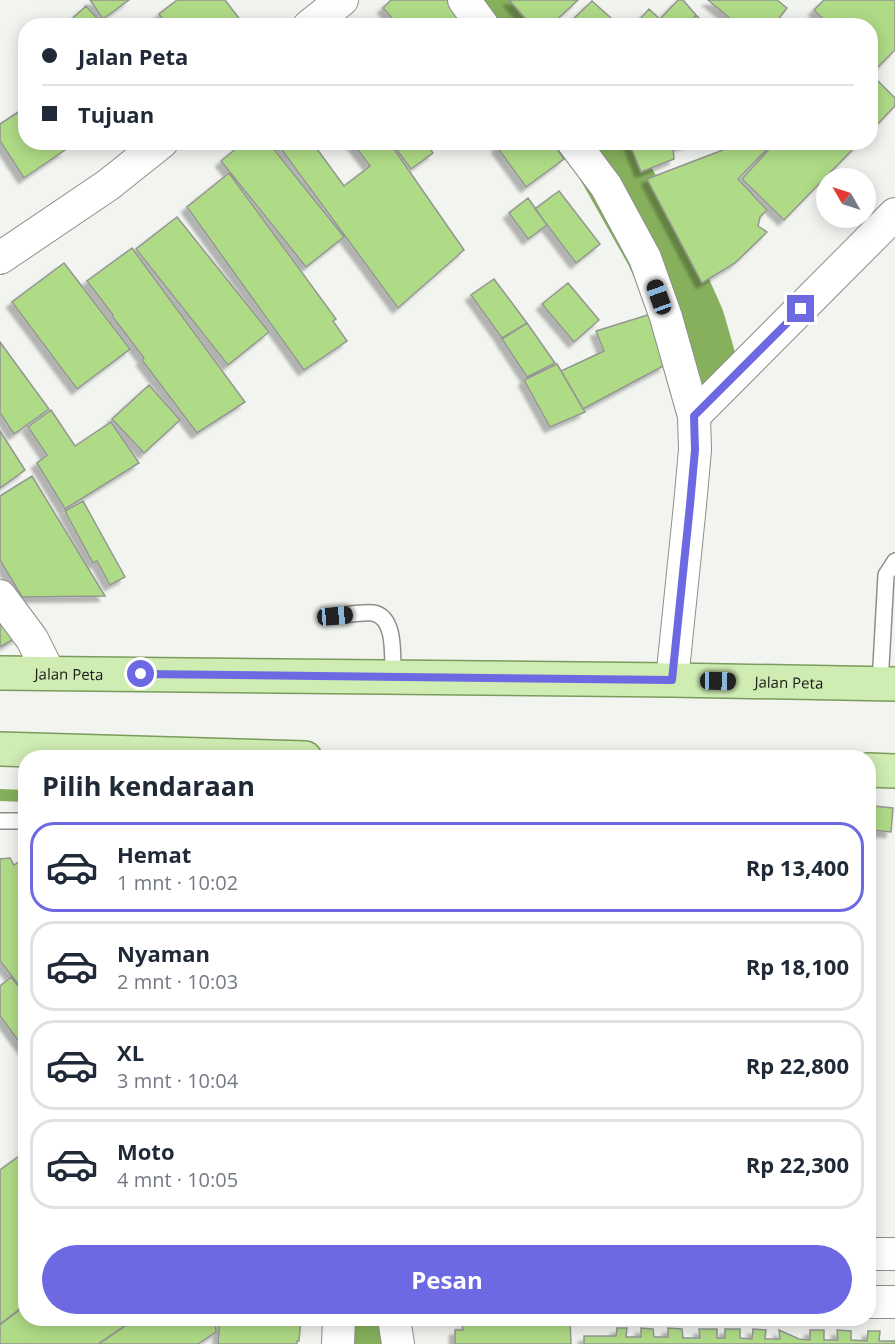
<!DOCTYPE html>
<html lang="id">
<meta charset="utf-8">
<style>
:root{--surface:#fff;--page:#f2f2f3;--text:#1f2937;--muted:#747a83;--line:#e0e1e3;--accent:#6d69e3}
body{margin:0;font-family:"Open Sans",sans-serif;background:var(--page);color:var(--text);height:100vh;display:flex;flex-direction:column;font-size:22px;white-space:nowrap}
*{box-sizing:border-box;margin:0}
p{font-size:20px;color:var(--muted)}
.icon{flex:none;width:33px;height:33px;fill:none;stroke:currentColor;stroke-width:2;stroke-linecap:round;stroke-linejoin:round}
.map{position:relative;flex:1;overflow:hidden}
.drawer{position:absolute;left:18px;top:750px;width:858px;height:576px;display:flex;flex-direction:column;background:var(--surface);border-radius:24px;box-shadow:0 3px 15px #0003}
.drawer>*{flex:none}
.hud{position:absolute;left:18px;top:18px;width:860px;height:132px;border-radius:24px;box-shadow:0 3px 15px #0003;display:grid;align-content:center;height:132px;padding:0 24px;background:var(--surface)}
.needle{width:39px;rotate:309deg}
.fabs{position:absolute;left:816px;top:168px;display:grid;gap:12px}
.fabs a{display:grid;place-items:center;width:60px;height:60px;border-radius:50%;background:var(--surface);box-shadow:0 3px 15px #0003;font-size:30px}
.end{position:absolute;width:27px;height:27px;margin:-14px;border:8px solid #6d69e3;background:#fff;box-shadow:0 0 0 3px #fff}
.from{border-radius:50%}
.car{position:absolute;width:18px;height:36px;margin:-18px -9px;border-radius:8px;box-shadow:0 0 4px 2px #0007;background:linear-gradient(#222 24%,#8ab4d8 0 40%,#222 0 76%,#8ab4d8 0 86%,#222 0)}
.hud b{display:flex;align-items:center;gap:21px;height:57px;font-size:22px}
.hud b+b{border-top:2px solid var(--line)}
.hud i{width:15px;height:15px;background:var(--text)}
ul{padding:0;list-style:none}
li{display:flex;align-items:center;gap:18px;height:90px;margin:0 12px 9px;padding:0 12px;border:3px solid var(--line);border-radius:24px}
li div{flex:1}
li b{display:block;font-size:22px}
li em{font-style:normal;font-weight:700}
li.on{border-color:var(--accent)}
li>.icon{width:54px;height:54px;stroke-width:1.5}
h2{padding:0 24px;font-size:27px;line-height:72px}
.button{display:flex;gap:12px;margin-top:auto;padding:12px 24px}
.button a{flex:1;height:69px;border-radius:36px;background:var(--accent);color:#fff;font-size:24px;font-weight:700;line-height:69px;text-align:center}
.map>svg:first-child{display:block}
</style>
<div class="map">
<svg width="895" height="1344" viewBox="0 0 895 1344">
<defs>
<filter id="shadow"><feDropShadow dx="-5.5" dy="5.5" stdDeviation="1.5" flood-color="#0004"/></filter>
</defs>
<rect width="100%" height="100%" fill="#f2f4f0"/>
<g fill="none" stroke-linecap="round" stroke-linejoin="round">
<path stroke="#86b05c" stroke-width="12" d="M0,795L26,796"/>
<path stroke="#86b05c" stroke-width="68" d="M492,0L512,26
M598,142L659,250L691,322L707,378
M358,1318L359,1344"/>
</g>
<path fill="#afdb86" stroke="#949692" stroke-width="1.5" filter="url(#shadow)" d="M90,0H129L103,19Z
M177,0H225L245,26H167L159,14Z
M391,0H459L472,14L460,26H399L383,8Z
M509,0H578L550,26H532Z
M678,0H683L696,15L686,26H634L649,9L660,19Z
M708,0H777L787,8L773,26H739Z
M824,0H895V50L874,71L870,67V26H830L814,10Z
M592,1L620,26H566Z
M86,6L104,26H64Z
M696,15L707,26H686Z
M870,73L895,98V106L870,132Z
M26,107V142H60L65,150L24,178L0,141V124Z
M244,142H268L344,237L306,267L221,161Z
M276,142H312L344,186L370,166L352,142H389L464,250L398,308Z
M391,142H426L433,153L411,169Z
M502,142H552L564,159L526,187L497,147Z
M629,142H691L673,148L674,159L641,172Z
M733,142H762L768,148L738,179L767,210L760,217L758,226L767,232L735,263L702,283L647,179L728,148Z
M766,142H860L784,220L742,179L771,147Z
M229,173L336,319L333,321L347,341L304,370L187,207Z
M559,191L600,244L576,263L535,209Z
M528,198L547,225L528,239L509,213Z
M177,217L269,332L228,365L136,249Z
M132,248L245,402L197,433L142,360L144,358L112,316L113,315L87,281Z
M64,263L130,349L77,389L12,302Z
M494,279L527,323L502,338L471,295Z
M568,283L599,320L574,342L542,304Z
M651,314L665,365L583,409L561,371L604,351L596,331Z
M527,323L555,363L527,377L502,339Z
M0,342L49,409L14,434L0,413Z
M557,364L585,412L550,427L524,380Z
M149,385L180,420L144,453L112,419Z
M51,410L75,446L111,422L139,463L65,509L37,463L47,455L28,427Z
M0,431L25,470L0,488Z
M32,476L105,596L22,597L0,560V496Z
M83,501L125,577L110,585L97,561L93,563L65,511Z
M0,609L19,636L2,646H0Z
M874,806L893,808L891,832L872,830Z
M26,857V994L0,961V859L10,858L14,865Z
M11,977L26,996V1051L0,1016V986Z
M26,1151V1304L0,1324V1170Z
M26,1305V1318H136L98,1344H0V1325Z
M137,1318H215L216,1332L198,1344H99Z
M220,1318H301L299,1341H297V1344H218Z
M548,1318H570L571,1344H455V1330H463L462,1324H548Z
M617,1328H627L626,1337H641V1328L653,1329L654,1337H668V1328L682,1329L683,1338H700L699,1329H717V1338H725V1329H740V1338L752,1339L753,1329L766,1330L765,1339H780L779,1330L799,1339L810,1340V1330H824V1340H838L837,1330L851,1331V1340L867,1341L868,1331H880L879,1341H895V1344H584V1336H616Z"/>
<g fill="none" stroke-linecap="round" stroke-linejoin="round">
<g stroke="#8d8f8b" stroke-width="18">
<path id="service" d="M335,616C347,615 361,612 373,613C397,617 392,659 393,677
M880,684L886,575L895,561
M0,821H26"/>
</g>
<g stroke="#8d8f8b" stroke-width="34">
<path id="minor" d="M464,0L483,26
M309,26L342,0
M573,142L606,186L645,258L666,317L694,416L695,450L690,505L672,680
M0,258L108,185L162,142
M694,416L895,214
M0,596L32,639L49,673
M868,1254H895
M868,1302H895
M394,1318L398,1344
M338,1344L339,1318"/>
</g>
<g stroke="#7b9b5c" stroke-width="36">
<g id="primary">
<path id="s1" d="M0,673L672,680L895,684"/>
<path d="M0,749L305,758"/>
<path d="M868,770L895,771"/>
</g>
</g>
<use href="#service" stroke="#fff" stroke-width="15"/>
<use href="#minor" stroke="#fff" stroke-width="32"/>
<use href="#primary" stroke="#cfecb3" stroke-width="33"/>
</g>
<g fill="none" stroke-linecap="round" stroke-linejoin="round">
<path stroke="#6d69e3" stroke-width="8" d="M141,674L672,680L690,505L695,450L694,416L801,309"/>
</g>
<g text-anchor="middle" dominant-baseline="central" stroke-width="4.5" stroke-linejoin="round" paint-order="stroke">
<g font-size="15" fill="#1b1c1a" stroke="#f2f4f0">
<text stroke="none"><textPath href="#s1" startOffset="69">Jalan Peta</textPath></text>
<text stroke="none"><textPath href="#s1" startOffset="789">Jalan Peta</textPath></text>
</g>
</g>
</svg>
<div class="fabs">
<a><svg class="needle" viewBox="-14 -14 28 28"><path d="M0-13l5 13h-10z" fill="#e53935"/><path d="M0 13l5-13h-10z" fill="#747a83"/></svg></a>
</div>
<i class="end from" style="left:141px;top:674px"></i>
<i class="end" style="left:801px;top:309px"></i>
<i class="car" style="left:659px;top:297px;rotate:340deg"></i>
<i class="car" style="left:335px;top:616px;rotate:85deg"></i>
<i class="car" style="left:718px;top:681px;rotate:91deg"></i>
<div class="hud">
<b><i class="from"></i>Jalan Peta</b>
<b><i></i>Tujuan</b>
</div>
<section class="drawer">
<h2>Pilih kendaraan</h2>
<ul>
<li class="on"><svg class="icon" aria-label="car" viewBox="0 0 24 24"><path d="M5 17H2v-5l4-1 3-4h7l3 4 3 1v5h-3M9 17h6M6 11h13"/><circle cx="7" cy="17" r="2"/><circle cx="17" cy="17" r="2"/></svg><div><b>Hemat</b><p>1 mnt · 10:02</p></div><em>Rp 13,400</em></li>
<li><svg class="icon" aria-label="car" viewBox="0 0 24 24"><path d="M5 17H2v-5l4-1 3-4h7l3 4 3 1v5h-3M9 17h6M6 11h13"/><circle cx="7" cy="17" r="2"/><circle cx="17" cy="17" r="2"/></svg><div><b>Nyaman</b><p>2 mnt · 10:03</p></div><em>Rp 18,100</em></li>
<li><svg class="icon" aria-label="car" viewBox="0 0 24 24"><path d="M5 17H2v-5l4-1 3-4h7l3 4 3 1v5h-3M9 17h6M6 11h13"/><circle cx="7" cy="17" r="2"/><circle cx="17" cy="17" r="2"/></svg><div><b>XL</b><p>3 mnt · 10:04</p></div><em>Rp 22,800</em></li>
<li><svg class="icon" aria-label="car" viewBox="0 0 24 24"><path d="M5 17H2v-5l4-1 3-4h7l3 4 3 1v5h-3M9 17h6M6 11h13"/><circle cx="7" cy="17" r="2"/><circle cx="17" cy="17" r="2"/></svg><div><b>Moto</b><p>4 mnt · 10:05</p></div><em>Rp 22,300</em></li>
</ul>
<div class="button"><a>Pesan</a></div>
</section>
</div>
